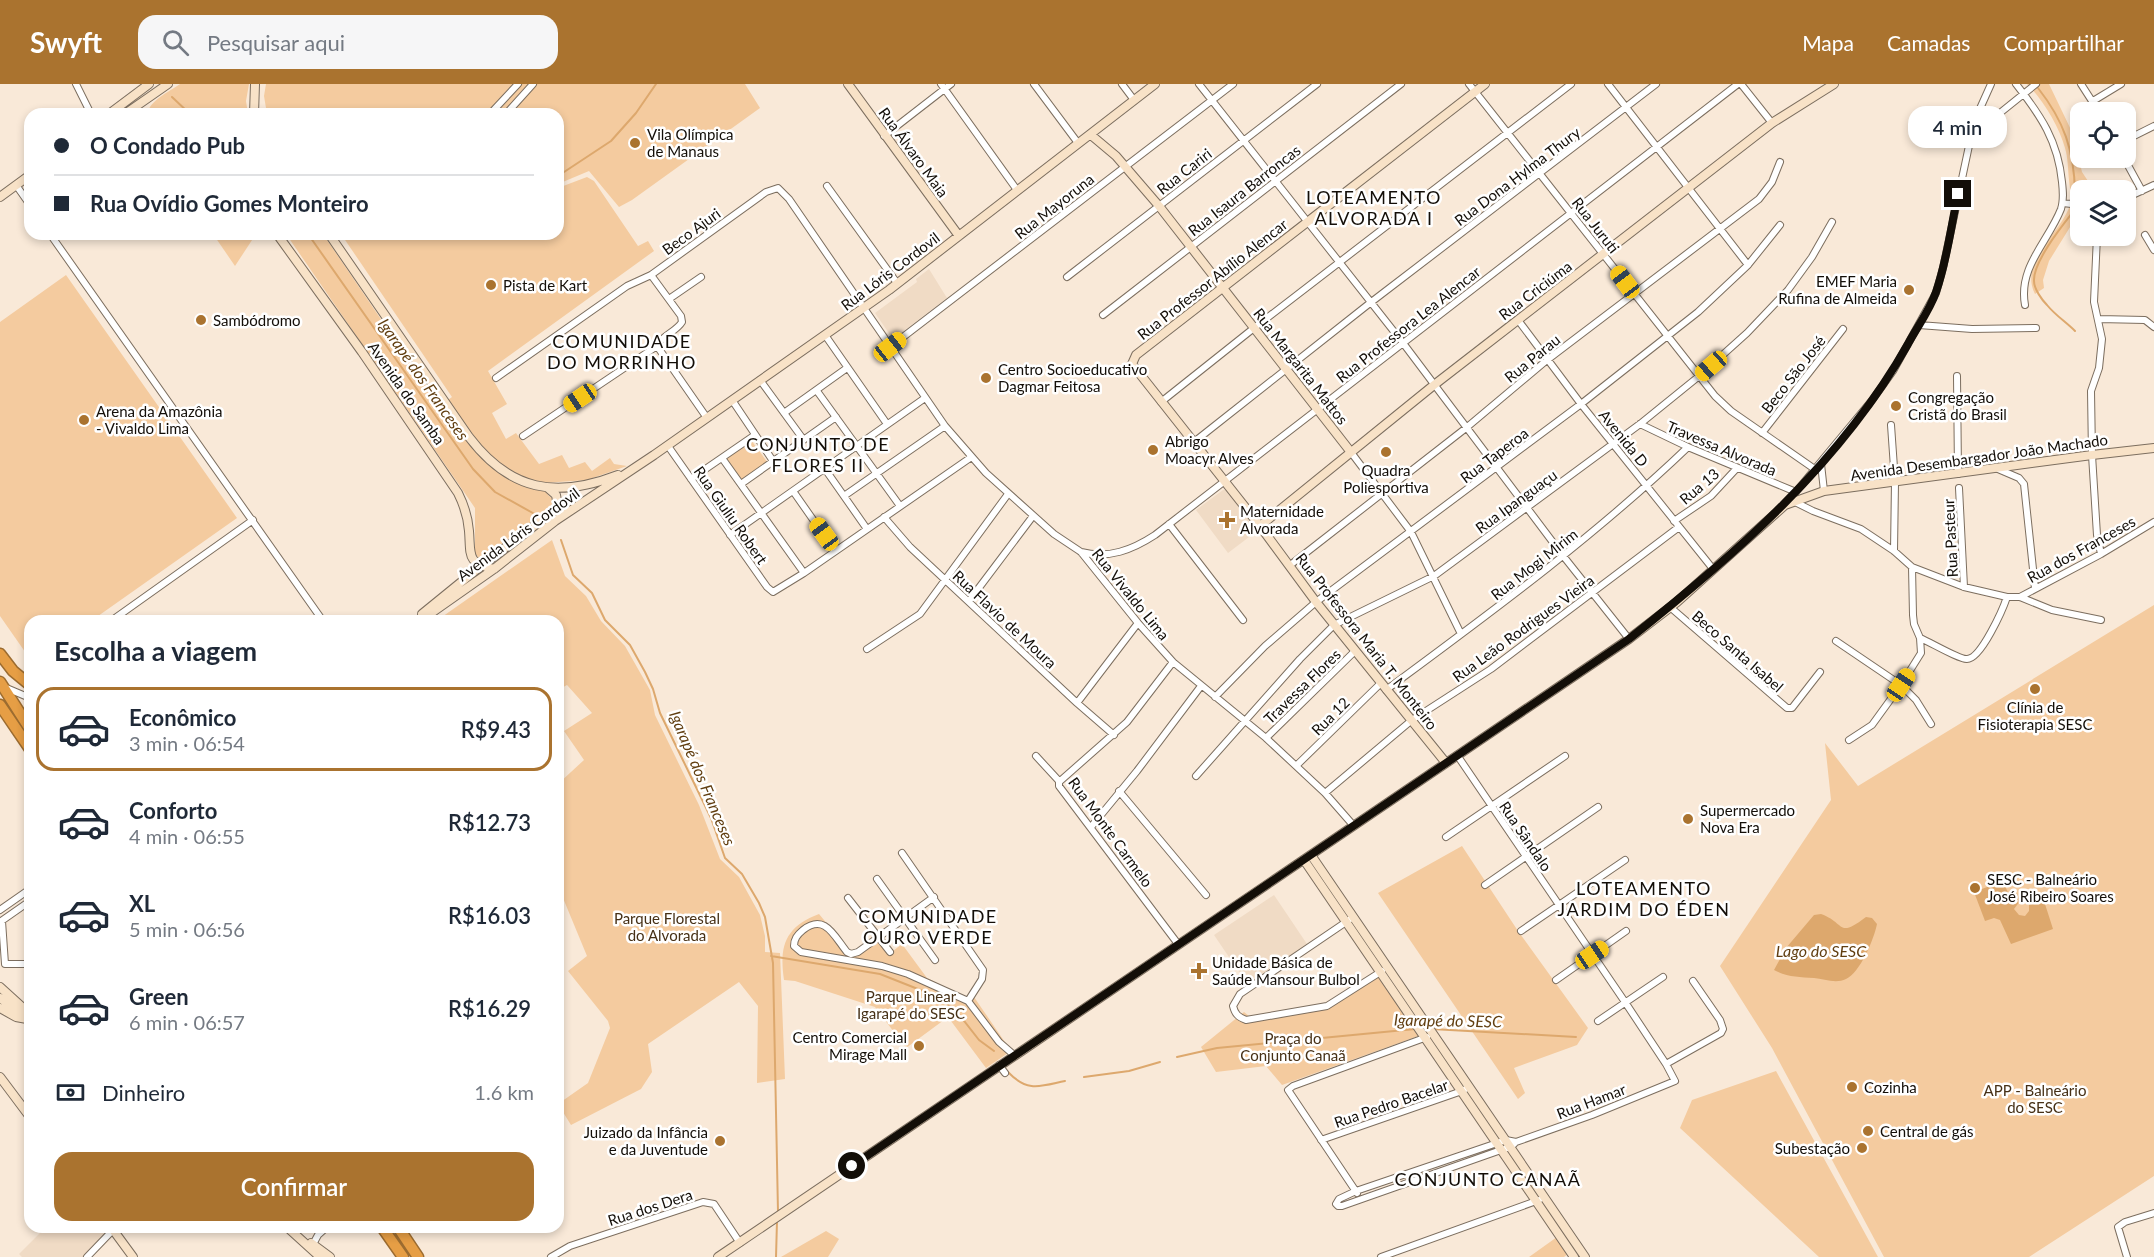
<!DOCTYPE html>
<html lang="pt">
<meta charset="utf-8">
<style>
:root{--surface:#fff;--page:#f6f6f7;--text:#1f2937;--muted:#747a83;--line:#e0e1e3;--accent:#aa732f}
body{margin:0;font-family:Lato,sans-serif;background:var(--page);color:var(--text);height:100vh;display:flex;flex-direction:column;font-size:22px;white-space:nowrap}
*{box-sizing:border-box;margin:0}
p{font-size:20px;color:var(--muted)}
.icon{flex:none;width:33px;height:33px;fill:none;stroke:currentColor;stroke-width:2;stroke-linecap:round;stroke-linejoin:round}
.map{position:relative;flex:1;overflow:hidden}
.sheet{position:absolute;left:24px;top:531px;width:540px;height:618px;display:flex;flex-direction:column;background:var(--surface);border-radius:18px;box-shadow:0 3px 9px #0003}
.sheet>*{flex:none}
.hud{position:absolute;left:24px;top:24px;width:540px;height:132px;border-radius:18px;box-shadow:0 3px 9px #0003;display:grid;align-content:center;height:132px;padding:0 30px;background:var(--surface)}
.controls{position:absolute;left:2070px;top:18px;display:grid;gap:12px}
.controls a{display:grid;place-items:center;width:66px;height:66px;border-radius:12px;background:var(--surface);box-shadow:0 3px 9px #0003;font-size:30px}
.end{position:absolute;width:27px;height:27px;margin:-14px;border:8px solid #130e08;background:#fff;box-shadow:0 0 0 3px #fff}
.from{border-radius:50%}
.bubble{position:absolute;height:42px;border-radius:18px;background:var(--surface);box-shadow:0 3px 9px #0003;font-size:20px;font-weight:600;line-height:42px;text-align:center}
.car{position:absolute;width:18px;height:36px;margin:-18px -9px;border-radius:8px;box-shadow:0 0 4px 2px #0007;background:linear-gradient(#f5c518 24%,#345 0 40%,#f5c518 0 76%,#345 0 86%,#f5c518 0)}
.hud b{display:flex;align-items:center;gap:21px;height:57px;font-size:22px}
.hud b+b{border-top:2px solid var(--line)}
.hud i{width:15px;height:15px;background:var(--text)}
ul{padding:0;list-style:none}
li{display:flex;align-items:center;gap:18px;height:84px;margin:0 12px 9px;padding:0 18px;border:3px solid transparent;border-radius:18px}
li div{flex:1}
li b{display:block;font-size:22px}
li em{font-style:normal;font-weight:600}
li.active{border-color:var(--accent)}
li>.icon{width:54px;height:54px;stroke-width:1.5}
h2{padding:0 30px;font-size:27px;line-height:72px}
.pay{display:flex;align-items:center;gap:15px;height:66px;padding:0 30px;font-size:22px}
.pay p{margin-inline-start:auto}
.action{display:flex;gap:12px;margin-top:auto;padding:12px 30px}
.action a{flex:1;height:69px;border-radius:18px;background:var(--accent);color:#fff;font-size:24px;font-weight:600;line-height:69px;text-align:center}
header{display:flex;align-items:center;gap:36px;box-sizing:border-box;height:84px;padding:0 30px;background:var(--accent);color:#fff}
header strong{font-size:28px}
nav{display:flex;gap:33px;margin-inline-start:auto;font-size:21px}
.search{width:420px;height:54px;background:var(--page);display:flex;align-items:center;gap:15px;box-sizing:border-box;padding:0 21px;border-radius:18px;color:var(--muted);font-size:22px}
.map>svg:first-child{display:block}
</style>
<header>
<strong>Swyft</strong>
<div class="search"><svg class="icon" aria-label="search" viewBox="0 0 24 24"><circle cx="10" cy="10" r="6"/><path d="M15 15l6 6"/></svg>Pesquisar aqui</div>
<nav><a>Mapa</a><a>Camadas</a><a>Compartilhar</a></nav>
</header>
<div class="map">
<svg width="2154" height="1173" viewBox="0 0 2154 1173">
<rect width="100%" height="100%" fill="#f9e9d8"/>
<path fill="#f0dbc5" d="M929,185L947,214L893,255L875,229L917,198L916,195Z
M1223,406H1226L1257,447L1228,469L1196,426Z
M1274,811L1307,860L1248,901L1214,851Z
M46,1143H99L107,1151L85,1173H22L19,1170Z"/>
<path fill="#f4cb9f" d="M180,0H249L246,17L248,30H147C150,16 169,8 180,0Z
M266,0H745L760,24L632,116L619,123L589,87L558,100V30H267L264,12Z
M2027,0H2049L2073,50L2082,88L2094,106H2080V127L2049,177L2043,196L2044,204L2035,210C2019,179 2058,151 2069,124C2072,115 2070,105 2069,96C2068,86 2068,74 2065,64C2059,42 2043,16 2027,0Z
M587,93L594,97L638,162L648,157L654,167L488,287L507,320L492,329L506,355L516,349L539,380L562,371L569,384L585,378L592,387L610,374L614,380L627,382L587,396L544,399L548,411L554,416V423L480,476L475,469V424L286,150H323L440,322L452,313L341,150H558V104Z
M213,150H256L235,182Z
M66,191L237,434L91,537H30V575L0,532V238Z
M751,356L768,379L742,397L725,374Z
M552,456L565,492L586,512L601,537L625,562L650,606L655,631L699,721L720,775L739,793L760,831L765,852V868L780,869L785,995L757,999L758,922L739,898L648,960L652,988L641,1005L571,1041L558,1020L588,999L610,944L608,937L568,887L587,872L558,802V700L584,676L564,647L592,629L567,601L558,606V537H440L439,535Z
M2154,521V1092L2029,1173H1884L1772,964L1720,882L1831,716L1825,659L1858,702Z
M1462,762L1518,847L1588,944L1577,961L1514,984L1525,1009L1518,1015L1378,809Z
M819,830L849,866L854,869L881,854L893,867L902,860L927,894L964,912L974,913L1011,967L986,984L948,933L906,964L875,923L795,897L784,896C779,862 785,843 819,830Z
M1382,891L1424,950L1282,1001L1266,982L1216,988L1201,963L1244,928L1254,936L1329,922Z
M1776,987L1878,1173H1819L1680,1044L1692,1016Z
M826,1147L839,1155L828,1173H781Z
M1557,1153L1568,1170L1564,1173H1529Z"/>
<path fill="#dda86d" d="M2003,797L2009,811L2017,809L2020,817L2014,825L2019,831L2025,832L2029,827V820L2033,818L2045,820L2053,845L2011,860L2000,836L1994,834L1985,837L1974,808Z
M1821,830C1846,839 1837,855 1866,833L1872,834L1877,840C1874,855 1860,889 1846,895C1836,900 1824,895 1814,894C1799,893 1787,893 1774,886L1786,864L1814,831Z"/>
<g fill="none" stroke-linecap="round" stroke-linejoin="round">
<path stroke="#dda86d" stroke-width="2" d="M2038,4C2064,37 2074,66 2075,108
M172,13L190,30
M558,92L611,57L636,29L656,0
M2073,128C2062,142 2033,178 2034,197C2034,205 2042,216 2047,221C2055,231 2066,238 2075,247
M308,150L473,385L495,408L540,433
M561,456L573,491L592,509L605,536L630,561L645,588L653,605L660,629L711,734L725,774L742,790L759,819L765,833L773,879L778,1128
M771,872L880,890L933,911L954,924L979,956L994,967
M1432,945L1576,953
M1177,973L1217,964L1415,945
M1008,988C1028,1009 1041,1002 1065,997
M1084,993L1129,987L1160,978
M776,1173L777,1137"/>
<g stroke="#7c6e5f" stroke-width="8">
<path id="street" d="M76,0L91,30
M941,0L1017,106
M1034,0L1078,59
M1122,0L1134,16
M1199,0L1403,259L1564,473L1629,555
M1469,0L1715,312L1731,327L1816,386
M1608,0L1748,181
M1741,0L1772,39
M2016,0C2041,32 2058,57 2062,98C2063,107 2064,116 2061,125C2048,158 2018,183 2025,221
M2081,0L2099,28
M2093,17L2121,0
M490,30L518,0
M506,30L533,0
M884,52L951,0
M1971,53L1978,29L1991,0
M2126,56L2154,42
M2124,74L2142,107
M16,101L30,121
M827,102L897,199
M2126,114L2154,101
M2063,119L2080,121
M50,150L323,537
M2145,151L2154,166
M2097,152L2094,218L2102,255L2099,284L2091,307L2092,371L2097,451L2101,470
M1067,193L1317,0
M669,215L701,193
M1103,231L1401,0
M2099,235L2145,236L2154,243
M1518,236L1581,320L1713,485
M1919,241L1972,245L2036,244
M825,251L887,340
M657,262L707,334
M890,263L1233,0
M1957,292L1958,390
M496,294L627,202L651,191L766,108L778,104L789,115L945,342L986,389L1054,450L1081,468L1138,539L1173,578L1266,654L1325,709L1353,741
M760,296L803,355
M817,307L900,422
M732,316L773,377
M1161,318L1254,244L1571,0
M784,329L847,284
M1640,340L1688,363L1796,408
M1891,341L1895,398L1894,467
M1762,349L1843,245
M523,352L657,262C662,251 676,248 682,238L681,232L651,191
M1194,358L1370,219L1656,0
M668,362L767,503L773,508L804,489L970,374
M1350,367L1411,448L1461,550
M722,374L804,489
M1821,380L1824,407
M825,385L867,445
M1998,385L2019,394L2024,400L2035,504
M691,395L755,351
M741,400L836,333
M1959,404L1964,503
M793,407L835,467
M844,412L945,342
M1795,418L1813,427L1861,445L1894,467L1912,483L1964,503L2007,513H2020L2052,526L2101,536
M1785,421L1873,315L1893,287L1936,209L1943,184L1970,57L1985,41L2036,0
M884,433L910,463L1077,619L1114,651
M1674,437L1711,412L1737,384
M1169,440L1243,536
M730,451L925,314
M1081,468C1109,475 1132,466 1155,451L1738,0
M1289,482L1466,344L1547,276L1759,115L1772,98L1780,78
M2020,513L2101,470L2154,438
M969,517L1033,432
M1670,523L1787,624H1792L1820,588
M111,537L253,436
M1920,554C1930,558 1960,576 1967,575C1981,575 2003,525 2007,513
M1836,557L1901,601L1916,616L1931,640
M867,565L920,530L1008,410
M1173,578L1127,638L1059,698V702L1178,860
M4,603L30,614
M1386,606C1490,529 1594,453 1688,363
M1215,613L1265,562L1316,518L1581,320L1698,228L1748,181L1780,141
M1077,619L1138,539
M1266,654L1355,567
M1849,656L1872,641L1901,601L1921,569L1920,554L1914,540L1913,531L1912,483
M1457,671L1625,918L1666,980L1675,997L1592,1031L1516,1058L1511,1063L1501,1066L1342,1122H1338L1336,1120L1339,1115L1356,1107L1506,1056L1516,1058
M1036,672L1059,697
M1296,682L1381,599
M1196,692L1300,575L1334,541L1434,492L1640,340L1698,293L1747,249L1788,206L1812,173L1832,138
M1119,707L1206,811
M1325,709L1412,636L1491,585L1679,443
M1091,743L1137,687L1201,602
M1446,753L1565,672
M902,769L983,886L982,895L968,917
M877,795L935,876
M1485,801L1598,723
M848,814L890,868
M0,826L30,805
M1349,836L1240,910L1233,922C1235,930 1238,933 1246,936L1327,922L1382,887
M2,837L5,880H30
M0,838L30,817
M1521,847L1625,776
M858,868L851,870L847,868C834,852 825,829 803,846C797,851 794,855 794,862L801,868L882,882L908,890L968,917L999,958L1014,971
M858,868L934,813
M1556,896L1626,847
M1598,937L1663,893
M1666,980L1721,949L1723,945L1720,936L1693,897
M999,981L1005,989
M1321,1056L1462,1007L1469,1003
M1357,1109L1288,1006L1293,1002L1427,953
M311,1164L318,1151L327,1143
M87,1173L113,1146
M551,1173L570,1162L703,1118L714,1120L740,1159
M1381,1173L1539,1116
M2127,1173L2118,1143L2125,1138L2154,1129"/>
</g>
<g stroke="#7c6e5f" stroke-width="10">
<path id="secondary" d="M848,0L959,152
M109,30L149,0
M125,30L168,0
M254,30L255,0
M1091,51L1116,72L1159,122L1350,367
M0,113L30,91
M277,150L362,268L458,409C464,421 468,433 469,447C471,471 466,479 494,485
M329,150L469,353C510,407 556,415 618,391
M548,404L556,411L559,428
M1260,442L1434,301L1772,39L1834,0
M422,530L481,482L559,423
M420,537L494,485L555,437L654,371L889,206L1155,0
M1446,679L1316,518L1260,442L1132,280L1136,271L1485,0
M1311,771L1585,1173
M1304,776L1574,1173
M0,903L22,923L30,935
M0,914L25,932
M0,924L16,933L27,935
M0,993L30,1033
M111,1143L133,1173
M287,1143L320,1173
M311,1159L330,1173
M718,1173L1629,555L1677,518L1785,421L1824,407L2092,371L2154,364"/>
</g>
<g stroke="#9c6c30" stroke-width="13">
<path id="highway" d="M0,570L13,587L30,601
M0,598L30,645
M0,621L30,665
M382,1143L403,1173
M398,1143L418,1173"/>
</g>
<use href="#street" stroke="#fff" stroke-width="6"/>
<use href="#secondary" stroke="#f8e2c7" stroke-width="8"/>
<use href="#highway" stroke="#e69e45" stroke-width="10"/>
</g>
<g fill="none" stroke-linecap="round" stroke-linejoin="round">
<path stroke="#130e08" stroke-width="8" d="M852,1082L1629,555C1735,471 1841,379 1908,260C1917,243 1930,226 1936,208C1947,177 1951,142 1958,110"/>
</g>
<g fill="#aa732f" stroke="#fff" stroke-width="2">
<circle cx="635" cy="59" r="6"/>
<circle cx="491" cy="201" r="6"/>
<circle cx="1909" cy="206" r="6"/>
<circle cx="201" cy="236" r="6"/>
<circle cx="986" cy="294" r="6"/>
<circle cx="1896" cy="322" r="6"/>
<circle cx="84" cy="336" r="6"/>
<circle cx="1153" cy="366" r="6"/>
<circle cx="1386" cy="368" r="6"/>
<path d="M1224 427h6v6h6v6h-6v6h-6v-6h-6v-6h6z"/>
<circle cx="2035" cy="605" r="6"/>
<circle cx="1688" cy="735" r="6"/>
<circle cx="1975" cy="804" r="6"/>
<path d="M1196 878h6v6h6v6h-6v6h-6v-6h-6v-6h6z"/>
<circle cx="919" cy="962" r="6"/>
<circle cx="1852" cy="1003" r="6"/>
<circle cx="1868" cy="1047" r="6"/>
<circle cx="720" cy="1057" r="6"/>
<circle cx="1862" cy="1064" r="6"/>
</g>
<g text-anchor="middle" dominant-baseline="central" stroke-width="5" stroke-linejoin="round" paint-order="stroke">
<g font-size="15" fill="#130e08" stroke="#fff" text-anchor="start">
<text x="647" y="50">Vila Olímpica<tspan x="647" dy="17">de Manaus</tspan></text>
<text x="1897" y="197" text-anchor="end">EMEF Maria<tspan x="1897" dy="17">Rufina de Almeida</tspan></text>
<text x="503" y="201">Pista de Kart</text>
<text x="213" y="236">Sambódromo</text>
<text x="998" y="285">Centro Socioeducativo<tspan x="998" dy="17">Dagmar Feitosa</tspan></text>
<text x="1908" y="313">Congregação<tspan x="1908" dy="17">Cristã do Brasil</tspan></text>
<text x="96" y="327">Arena da Amazônia<tspan x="96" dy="17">- Vivaldo Lima</tspan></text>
<text x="1165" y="357">Abrigo<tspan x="1165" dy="17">Moacyr Alves</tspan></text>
<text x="1386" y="386" text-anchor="middle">Quadra<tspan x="1386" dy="17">Poliesportiva</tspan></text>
<text x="1240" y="427">Maternidade<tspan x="1240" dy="17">Alvorada</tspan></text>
<text x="2035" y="623" text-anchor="middle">Clínia de<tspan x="2035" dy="17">Fisioterapia SESC</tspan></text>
<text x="1700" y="726">Supermercado<tspan x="1700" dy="17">Nova Era</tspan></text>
<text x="1987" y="795">SESC - Balneário<tspan x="1987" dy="17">José Ribeiro Soares</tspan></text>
<text x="1212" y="878">Unidade Básica de<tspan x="1212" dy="17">Saúde Mansour Bulbol</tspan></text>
<text x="907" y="953" text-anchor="end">Centro Comercial<tspan x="907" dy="17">Mirage Mall</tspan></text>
<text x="1864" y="1003">Cozinha</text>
<text x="1880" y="1047">Central de gás</text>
<text x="708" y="1048" text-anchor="end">Juizado da Infância<tspan x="708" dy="17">e da Juventude</tspan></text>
<text x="1850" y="1064" text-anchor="end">Subestação</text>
</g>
<g font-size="15" fill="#130e08" stroke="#fff">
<text transform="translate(914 68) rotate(54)">Rua Álvaro Maia</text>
<text transform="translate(1184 87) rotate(-38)">Rua Cariri</text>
<text transform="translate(1517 92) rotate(-37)">Rua Dona Hylma Thury</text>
<text transform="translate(1244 106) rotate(-38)">Rua Isaura Barroncas</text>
<text transform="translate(1054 122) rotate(-38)">Rua Mayoruna</text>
<text transform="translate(1596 141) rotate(52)">Rua Juruti</text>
<text transform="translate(691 147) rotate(-36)">Beco Ajuri</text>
<text transform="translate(890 187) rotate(-37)">Rua Lóris Cordovil</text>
<text transform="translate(1212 195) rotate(-38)">Rua Professor Abílio Alencar</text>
<text transform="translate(1535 206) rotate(-37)">Rua Criciúma</text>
<text transform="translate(1408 240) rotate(-38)">Rua Professora Lea Alencar</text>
<text transform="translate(1532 274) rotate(-39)">Rua Parau</text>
<text transform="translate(1301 282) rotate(52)">Rua Margarita Mattos</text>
<text transform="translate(1793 290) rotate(-52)">Beco São José</text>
<text transform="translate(407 309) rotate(55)">Avenida do Samba</text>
<text transform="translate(1624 354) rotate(51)">Avenida D</text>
<text transform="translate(1722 364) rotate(23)">Travessa Alvorada</text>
<text transform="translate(1494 371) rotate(-37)">Rua Taperoa</text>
<text transform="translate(1979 373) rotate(-8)">Avenida Desembargador João Machado</text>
<text transform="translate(1699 402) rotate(-40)">Rua 13</text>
<text transform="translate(1516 417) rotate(-36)">Rua Ipanguaçu</text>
<text transform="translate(731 431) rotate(55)">Rua Giuliu Robert</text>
<text transform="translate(518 450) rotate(-36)">Avenida Lóris Cordovil</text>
<text transform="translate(1950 454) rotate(-93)">Rua Pasteur</text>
<text transform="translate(2081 465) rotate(-29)">Rua dos Franceses</text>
<text transform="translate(1534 480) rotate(-38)">Rua Mogi Mirim</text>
<text transform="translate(1131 510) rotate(51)">Rua Vivaldo Lima</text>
<text transform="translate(1005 535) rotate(43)">Rua Flavio de Moura</text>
<text transform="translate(1523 544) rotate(-36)">Rua Leão Rodrigues Vieira</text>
<text transform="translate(1367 557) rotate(52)">Rua Professora Maria T. Monteiro</text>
<text transform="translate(1738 567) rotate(41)">Beco Santa Isabel</text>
<text transform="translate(1302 602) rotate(-44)">Travessa Flores</text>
<text transform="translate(1330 632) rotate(-45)">Rua 12</text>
<text transform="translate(1111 748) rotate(54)">Rua Monte Carmelo</text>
<text transform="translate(1526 752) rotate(56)">Rua Sândalo</text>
<text transform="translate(1591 1017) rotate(-21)">Rua Hamar</text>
<text transform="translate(1391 1019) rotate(-19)">Rua Pedro Bacelar</text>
<text transform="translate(650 1123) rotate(-18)">Rua dos Dera</text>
</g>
<g font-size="15" fill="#463016" stroke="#fff">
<text x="667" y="834">Parque Florestal<tspan x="667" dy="17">do Alvorada</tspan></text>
<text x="911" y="912">Parque Linear<tspan x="911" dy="17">Igarapé do SESC</tspan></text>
<text x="1293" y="954">Praça do<tspan x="1293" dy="17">Conjunto Canaã</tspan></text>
<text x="2035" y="1006">APP - Balneário<tspan x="2035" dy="17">do SESC</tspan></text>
</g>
<g font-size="16" font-style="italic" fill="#613e10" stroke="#fff">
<text transform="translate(424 295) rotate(55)">Igarapé dos Franceses</text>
<text transform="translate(703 694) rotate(67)">Igarapé dos Franceses</text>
<text x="1821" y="866">Lago do SESC</text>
<text transform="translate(1448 936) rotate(1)">Igarapé do SESC</text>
</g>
<g font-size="18" letter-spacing="1.5" fill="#130e08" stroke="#fff">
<text x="1374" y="113">LOTEAMENTO<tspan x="1374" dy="21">ALVORADA I</tspan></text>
<text x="622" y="257">COMUNIDADE<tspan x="622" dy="21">DO MORRINHO</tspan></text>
<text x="818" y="360">CONJUNTO DE<tspan x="818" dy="21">FLORES II</tspan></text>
<text x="1644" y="804">LOTEAMENTO<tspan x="1644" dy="21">JARDIM DO ÉDEN</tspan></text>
<text x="928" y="832">COMUNIDADE<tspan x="928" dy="21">OURO VERDE</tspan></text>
<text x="1488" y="1095">CONJUNTO CANAÃ</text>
</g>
</g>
</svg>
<div class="controls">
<a><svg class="icon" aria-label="locate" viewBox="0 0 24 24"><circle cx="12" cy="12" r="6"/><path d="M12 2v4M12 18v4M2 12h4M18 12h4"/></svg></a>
<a><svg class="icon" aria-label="layers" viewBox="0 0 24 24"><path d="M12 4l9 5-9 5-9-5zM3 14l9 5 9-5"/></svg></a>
</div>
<i class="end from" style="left:852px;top:1082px"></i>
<i class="end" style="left:1958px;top:110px"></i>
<div class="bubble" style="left:1908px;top:22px;width:99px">4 min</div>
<i class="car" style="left:1625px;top:198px;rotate:323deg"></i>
<i class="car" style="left:890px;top:263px;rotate:52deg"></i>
<i class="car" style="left:1711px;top:282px;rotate:229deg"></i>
<i class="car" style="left:580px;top:314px;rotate:236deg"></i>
<i class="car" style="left:824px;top:450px;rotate:324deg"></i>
<i class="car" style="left:1901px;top:601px;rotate:34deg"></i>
<i class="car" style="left:1592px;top:871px;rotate:56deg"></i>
<div class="hud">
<b><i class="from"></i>O Condado Pub</b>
<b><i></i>Rua Ovídio Gomes Monteiro</b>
</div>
<section class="sheet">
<h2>Escolha a viagem</h2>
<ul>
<li class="active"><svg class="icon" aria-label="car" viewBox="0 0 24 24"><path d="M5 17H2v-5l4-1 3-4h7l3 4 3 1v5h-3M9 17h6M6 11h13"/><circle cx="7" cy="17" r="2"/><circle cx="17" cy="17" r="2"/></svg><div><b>Econômico</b><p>3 min · 06:54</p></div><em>R$9.43</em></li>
<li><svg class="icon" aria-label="car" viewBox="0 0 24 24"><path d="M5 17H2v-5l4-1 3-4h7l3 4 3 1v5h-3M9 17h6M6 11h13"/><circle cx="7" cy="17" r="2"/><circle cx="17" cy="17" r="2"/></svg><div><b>Conforto</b><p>4 min · 06:55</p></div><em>R$12.73</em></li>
<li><svg class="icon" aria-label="car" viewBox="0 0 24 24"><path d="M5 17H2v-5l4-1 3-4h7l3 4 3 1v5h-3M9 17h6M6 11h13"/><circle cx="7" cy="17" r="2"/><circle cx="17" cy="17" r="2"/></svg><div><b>XL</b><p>5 min · 06:56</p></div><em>R$16.03</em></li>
<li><svg class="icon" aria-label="car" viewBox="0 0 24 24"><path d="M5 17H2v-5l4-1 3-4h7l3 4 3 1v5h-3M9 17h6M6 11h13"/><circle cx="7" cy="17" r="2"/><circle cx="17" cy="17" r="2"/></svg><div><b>Green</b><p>6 min · 06:57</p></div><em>R$16.29</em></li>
</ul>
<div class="pay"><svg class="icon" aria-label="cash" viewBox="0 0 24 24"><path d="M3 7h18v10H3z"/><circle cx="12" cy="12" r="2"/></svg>Dinheiro<p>1.6 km</p></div>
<div class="action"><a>Confirmar</a></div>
</section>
</div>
